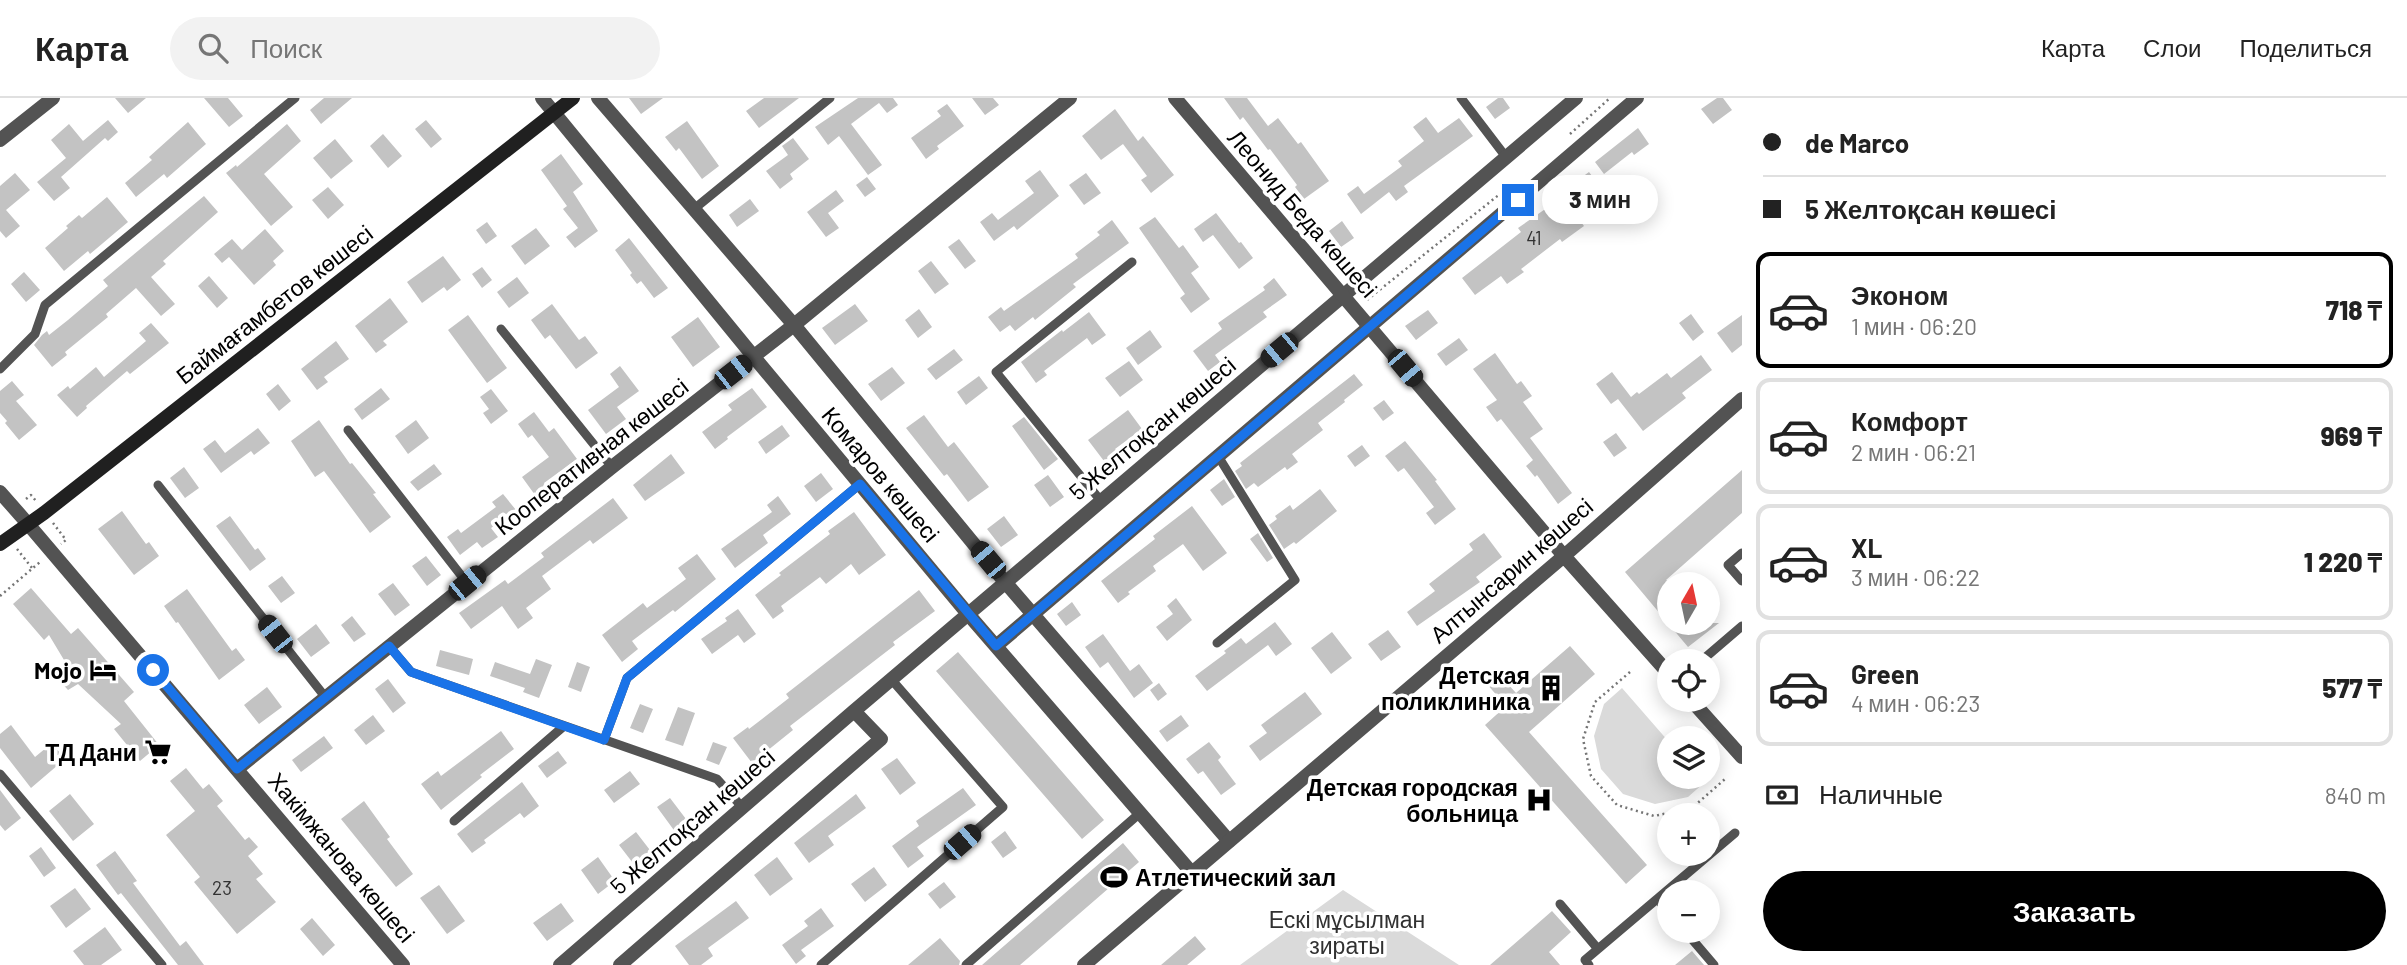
<!DOCTYPE html>
<html lang="ru">
<meta charset="utf-8">
<style>
:root{--surface:#fff;--page:#f2f2f2;--text:#222;--muted:#767676;--line:#e0e0e0;--accent:#000}
body{margin:0;font-family:Barlow,sans-serif;background:var(--page);color:var(--text);height:100vh;display:flex;flex-direction:column;font-size:26px;white-space:nowrap}
*{box-sizing:border-box;margin:0}
p{font-size:23px;color:var(--muted)}
.icon{flex:none;width:38px;height:38px;fill:none;stroke:currentColor;stroke-width:2;stroke-linecap:round;stroke-linejoin:round}
.map{position:relative;flex:1;overflow:hidden}
.details{display:flex;flex-direction:column;background:var(--surface);width:665px}
.details>*{flex:none}
.hud{display:grid;align-content:center;height:154px;padding:0 21px;background:var(--surface)}
.needle{width:46px;rotate:9deg}
.tools{position:absolute;left:1657px;top:474px;display:grid;gap:14px}
.tools a{display:grid;place-items:center;width:63px;height:63px;border-radius:50%;background:var(--surface);box-shadow:0 4px 18px #0003;font-size:35px}
.end{position:absolute;width:32px;height:32px;margin:-16px;border:9px solid #1a73e8;background:#fff;box-shadow:0 0 0 4px #fff}
.from{border-radius:50%}
.bubble{position:absolute;height:49px;border-radius:24px;background:var(--surface);box-shadow:0 4px 18px #0003;font-size:23px;font-weight:800;line-height:49px;text-align:center}
.car{position:absolute;width:21px;height:42px;margin:-21px -10px;border-radius:9px;box-shadow:0 0 5px 2px #0007;background:linear-gradient(#222 24%,#8ab4d8 0 40%,#222 0 76%,#8ab4d8 0 86%,#222 0)}
.hud b{display:flex;align-items:center;gap:24px;height:66px;font-size:26px}
.hud b+b{border-top:2px solid var(--line)}
.hud i{width:18px;height:18px;background:var(--text)}
ul{padding:0;list-style:none}
li{display:flex;align-items:center;gap:21px;height:116px;margin:0 14px 10px;padding:0 7px;border:4px solid var(--line);border-radius:14px}
li div{flex:1}
li b{display:block;font-size:26px}
li em{font-style:normal;font-weight:800}
li.on{border-color:var(--accent)}
li>.icon{width:63px;height:63px;stroke-width:1.5}
.pay{display:flex;align-items:center;gap:18px;height:77px;padding:0 21px;font-size:26px}
.pay p{margin-inline-start:auto}
.cta{display:flex;gap:14px;margin-top:auto;padding:14px 21px}
.cta a{flex:1;height:80px;border-radius:42px;background:var(--accent);color:#fff;font-size:28px;font-weight:800;line-height:80px;text-align:center}
header{display:flex;align-items:center;gap:42px;box-sizing:border-box;height:98px;padding:0 35px;background:var(--surface);border-bottom:2px solid var(--line)}
header strong{font-size:33px}
nav{display:flex;gap:38px;margin-inline-start:auto;font-size:24px}
.search{width:490px;height:63px;background:var(--page);display:flex;align-items:center;gap:18px;box-sizing:border-box;padding:0 24px;border-radius:38px;color:var(--muted);font-size:26px}
main{display:flex;flex:1;min-height:0}
.map>svg:first-child{display:block}
</style>
<header>
<strong>Карта</strong>
<div class="search"><svg class="icon" aria-label="search" viewBox="0 0 24 24"><circle cx="10" cy="10" r="6"/><path d="M15 15l6 6"/></svg>Поиск</div>
<nav><a>Карта</a><a>Слои</a><a>Поделиться</a></nav>
</header>
<main>
<div class="map">
<svg width="1742" height="867" viewBox="0 0 1742 867">
<rect width="100%" height="100%" fill="#fff"/>
<path fill="#dadada" d="M1622,590L1669,644L1670,679H1700L1705,684L1688,699L1655,706L1623,696L1601,671L1594,638L1604,606Z
M1343,792L1459,867H1240Z"/>
<path fill="#c3c3c3" d="M115,0H146L128,15Z
M204,0H228L243,18L229,29Z
M324,0H352L321,26L310,12Z
M629,0H663L641,16Z
M764,0H799L759,30L746,13Z
M858,0H893L898,7L887,15L879,5L851,26L882,67L868,77L839,38L828,47L815,29Z
M972,0H993L999,7L985,17Z
M1224,0H1247L1268,28L1278,20L1298,46L1301,44L1329,83L1304,101L1295,89L1297,87L1270,51L1268,52L1243,19L1240,22Z
M1498,0H1503L1510,10L1495,21L1486,9Z
M1717,0H1723L1732,12L1713,26L1701,11Z
M947,6L964,28L937,48L939,51L926,61L911,40L941,18L937,13Z
M1115,11L1138,43L1143,38L1174,77L1151,95L1141,82L1147,78L1123,46L1101,62L1082,38Z
M1426,19L1438,35L1459,20L1473,38L1404,88L1408,94L1396,103L1389,94L1361,116L1347,96L1358,88L1364,96L1402,68L1398,63L1424,43L1413,29Z
M108,22L118,34L108,43L105,40L61,79L70,90L54,103L37,84L66,60L51,42L69,26L83,43Z
M426,22L442,41L431,50L415,31Z
M687,23L719,68L702,81L679,50L676,53L665,39Z
M188,24L206,46L167,80L164,76L136,99L125,85L152,62L149,59Z
M287,26L301,43L264,76L293,109L271,128L226,75L236,67L237,69Z
M1638,30L1649,46L1634,57L1632,54L1604,76L1595,64Z
M383,36L402,58L388,70L370,48Z
M793,40L809,61L790,76L793,81L780,91L766,73L788,57L782,48Z
M335,41L353,63L331,81L313,60Z
M561,56L583,86L573,94L598,133L575,150L566,139L578,130L563,111L567,108L541,72Z
M1040,72L1059,98L1017,132L1014,128L994,143L980,124L992,115L998,122L1034,95L1025,83Z
M1589,74L1601,90L1572,112L1584,128L1562,144L1560,141L1521,171L1524,174L1507,186L1501,178L1475,197L1462,180L1521,134L1518,130L1577,89L1574,85Z
M15,75L30,92L6,112L20,128L6,140L0,133V88Z
M1086,75L1101,95L1084,107L1069,87Z
M867,79L876,91L865,99L856,87Z
M328,89L344,107L328,121L312,102Z
M836,92L844,103L828,115L839,130L826,139L807,114Z
M204,98L218,114L163,163L166,166L151,179L175,206L161,218L136,190L106,216L108,219L65,254L67,257L52,269L34,247L42,237L47,233L49,237L68,222L108,188L103,182Z
M107,99L128,124L90,156L88,153L64,173L45,150L68,130L66,128L79,117L82,120Z
M750,101L759,113L737,129L729,117Z
M1216,115L1239,145L1241,144L1253,160L1239,171L1213,137L1203,144L1194,131Z
M1155,119L1179,150L1183,147L1199,169L1191,175L1210,201L1191,215L1180,200L1185,196L1139,130Z
M1112,122L1129,145L1073,186L1076,189L1035,222L1033,219L1015,233L1010,227L1000,234L988,219L1001,209L1004,213L1078,160L1075,156L1100,137L1097,134Z
M1342,123L1354,140L1341,149L1329,133Z
M487,124L497,138L486,146L476,132Z
M536,130L550,148L525,167L511,148Z
M265,131L284,153L273,163L276,167L254,187L229,159L222,165L214,156L232,141L242,152Z
M629,140L668,190L654,200L641,183L637,186L630,177L632,175L615,152Z
M959,141L976,163L965,171L948,149Z
M443,158L461,182L447,193L444,189L422,205L407,184Z
M931,163L949,186L935,196L918,173Z
M482,169L492,182L482,190L472,176Z
M24,174L40,192L26,204L11,186Z
M209,178L228,200L217,210L198,188Z
M517,179L529,195L509,210L497,194Z
M1274,180L1287,197L1263,214L1267,219L1215,257L1220,264L1208,273L1193,253L1222,231L1218,225L1265,192L1263,189Z
M390,200L408,224L383,243L387,247L376,255L355,228Z
M552,206L579,242L585,238L598,255L576,271L550,237L545,241L531,222Z
M855,206L868,223L835,247L822,230Z
M919,211L932,229L918,240L905,222Z
M1428,212L1438,225L1416,242L1405,228Z
M1089,214L1106,237L1092,247L1087,240L1044,273L1047,277L1036,285L1021,264L1062,232L1063,234Z
M1691,216L1704,234L1693,243L1679,225Z
M468,217L507,270L487,285L448,232Z
M1742,217V247L1732,255L1717,235Z
M698,219L720,249L693,269L671,239Z
M151,225L169,245L130,276L127,273L86,308L87,310L77,319L57,297L68,288L70,291L96,269L104,279L146,243L139,235Z
M1150,232L1162,249L1138,267L1126,250Z
M1459,240L1468,252L1446,268L1437,256Z
M336,243L349,261L324,279L328,284L317,292L301,271Z
M954,251L963,262L936,282L927,271Z
M1495,255L1517,286L1521,283L1532,298L1523,304L1543,331L1530,340L1572,395L1558,406L1537,377L1535,379L1526,368L1533,362L1501,321L1497,324L1486,309L1497,302L1473,271Z
M1701,257L1712,272L1682,295L1686,300L1643,333L1618,301L1611,306L1596,286L1612,274L1631,299L1637,294L1639,296L1667,275L1671,280Z
M1129,263L1143,282L1120,299L1105,280Z
M620,268L639,293L617,309L626,321L606,336L588,312L619,289L610,276Z
M892,269L905,285L881,303L868,286Z
M1354,276L1363,287L1344,302L1345,304L1318,325L1323,332L1292,356L1298,364L1287,372L1285,369L1258,389L1254,385L1246,391L1235,373L1242,368L1240,365Z
M979,278L988,290L966,307L957,294Z
M12,283L24,297L16,303L37,327L19,342L5,325L7,323L0,315V293Z
M278,286L291,303L279,313L266,296Z
M381,290L390,301L362,322L354,311Z
M752,290L767,309L727,339L728,341L715,351L702,334L732,312L728,307Z
M491,291L508,313L491,326L483,315L489,311L480,299Z
M1384,302L1394,315L1383,323L1373,310Z
M1128,312L1142,331L1115,351L1120,357L1107,367L1088,342Z
M534,314L549,334L554,330L577,361L544,385L546,389L535,397L522,379L549,359L532,337L528,340L518,326Z
M924,317L948,349L954,344L989,389L968,404L947,376L944,378L906,330Z
M1024,319L1058,361L1044,372L1012,328Z
M319,322L350,366L352,365L376,395L373,396L391,419L370,435L324,373L315,379L291,343Z
M416,322L429,340L408,356L395,338Z
M782,327L790,338L766,356L758,344Z
M258,330L270,345L254,357L251,353L221,375L203,351L215,342L225,355Z
M1616,335L1627,350L1614,359L1603,344Z
M1405,343L1437,382L1435,383L1456,411L1435,427L1426,415L1434,409L1404,370L1398,374L1385,358Z
M1362,347L1370,358L1355,369L1347,358Z
M671,356L685,375L645,403L633,387Z
M434,366L442,376L418,393L410,384Z
M184,369L199,390L185,400L170,380Z
M1742,372V415L1666,482L1670,485V525H1719L1688,549L1625,474Z
M821,375L833,391L816,404L804,388Z
M1048,377L1064,399L1050,409L1034,387Z
M1224,381L1235,399L1222,408L1210,392Z
M1320,391L1337,413L1296,446L1294,444L1284,451L1269,427L1277,421L1275,418L1290,407L1293,412Z
M503,396L516,412L491,430L498,439L482,450L477,444L460,457L447,439L458,431L461,435L496,409L492,404Z
M778,398L791,416L763,437L768,445L735,470L721,451L772,414L767,407Z
M613,400L628,420L593,446L590,442L542,478L551,491L526,510L533,520L518,531L502,508L471,531L459,515L505,482L508,486L544,459L541,455Z
M1192,408L1227,455L1203,473L1183,446L1153,468L1156,473L1128,494L1130,496L1118,505L1101,483L1155,441L1153,438Z
M122,413L146,446L149,444L159,458L134,477L98,431Z
M854,414L886,457L859,477L851,466L826,486L820,479L781,508L784,513L773,521L755,497L781,477L779,475L830,436L828,433Z
M230,418L255,452L258,450L266,461L250,473L216,428Z
M1004,418L1018,437L1001,449L987,431Z
M1258,435L1273,460L1267,464L1250,441Z
M1484,435L1502,459L1476,479L1480,484L1417,528L1407,514L1435,493L1429,486L1473,452L1469,446Z
M697,456L716,481L675,514L673,512L632,543L638,551L622,564L602,537L643,505L647,510L686,481L678,470Z
M426,458L441,477L427,488L412,468Z
M282,478L295,495L281,505L268,488Z
M393,485L410,507L395,518L378,496Z
M31,490L71,536L78,530L134,594L124,603L159,647L140,663L114,631L121,626L78,586L68,592L59,582L70,572L49,537L44,542L13,506Z
M187,491L232,553L236,550L245,562L219,582L178,524L176,525L164,508Z
M919,492L935,513L893,544L895,547L790,628L793,632L752,665L733,640L748,629L749,631L789,600L786,596Z
M1176,500L1192,522L1167,543L1156,529L1173,516L1167,508Z
M1072,504L1081,517L1066,528L1057,516Z
M738,511L756,536L744,545L738,537L712,556L701,541L727,523L725,520Z
M352,518L366,536L354,544L341,527Z
M1275,524L1292,546L1276,558L1268,547L1207,593L1195,578L1226,555L1224,553L1241,540L1246,546Z
M316,526L330,545L311,559L297,541Z
M1388,532L1401,549L1381,563L1368,546Z
M1332,534L1352,560L1331,576L1311,550Z
M1103,536L1130,573L1139,566L1153,585L1134,600L1108,564L1100,570L1085,549Z
M1570,548L1595,576L1529,634L1647,767L1626,786L1485,627L1506,608L1486,585L1497,574L1516,595Z
M440,552L473,561L469,577L436,568Z
M958,554L1104,722L1082,741L936,573Z
M536,561L552,567L539,600L523,594L525,590L490,578L495,564L530,576Z
M577,564L590,569L581,594L568,589Z
M388,581L406,605L393,615L375,591Z
M1159,585L1167,596L1158,603L1150,592Z
M267,589L282,609L259,626L244,607Z
M1305,594L1322,616L1260,663L1249,648L1267,635L1261,627Z
M640,606L653,611L643,635L630,630Z
M678,609L695,615L683,648L665,642Z
M373,617L385,633L366,647L354,632Z
M1181,617L1189,628L1167,644L1159,633Z
M11,627L35,659L52,645L65,661L31,690L0,650V636Z
M501,633L514,651L480,677L482,679L441,712L421,686L438,673L441,678Z
M324,638L333,650L301,674L292,662Z
M713,644L727,649L719,667L706,662Z
M1209,644L1221,659L1218,662L1236,686L1221,697L1203,673L1198,676L1186,661Z
M558,653L567,665L547,680L538,668Z
M897,660L916,685L900,697L881,671Z
M186,670L203,691L209,686L223,703L217,708L245,742L249,739L258,749L248,758L263,776L256,781L276,804L237,836L194,784L200,779L166,737L195,713L170,683Z
M630,673L640,686L614,705L604,692Z
M522,684L539,708L524,720L520,715L484,742L486,745L472,755L457,736Z
M963,690L976,707L917,749L924,758L908,770L892,748L919,728L916,723Z
M0,692L21,720L5,733L0,727Z
M70,696L94,726L73,743L49,713Z
M856,696L866,710L828,738L834,747L809,765L794,745Z
M670,700L689,725L676,735L657,709Z
M364,703L390,739L387,741L413,776L396,789L341,721Z
M1005,733L1017,750L1003,760L991,744Z
M636,734L653,756L636,769L619,747Z
M1123,745L1139,764L1020,867H982Z
M41,749L56,770L44,779L29,758Z
M115,753L137,783L133,785L180,848L186,843L204,867H178L121,795L118,797L96,767Z
M598,759L615,783L598,796L581,772Z
M777,759L793,781L770,798L754,777Z
M874,769L887,787L865,804L851,786Z
M944,784L956,799L940,811L928,796Z
M439,787L465,823L447,836L420,800Z
M75,790L91,811L66,830L50,808Z
M736,803L749,820L708,850L713,858L701,867H689L675,848Z
M561,805L574,823L547,843L533,825Z
M821,810L834,828L801,852L806,858L796,866L782,847L808,828L804,823Z
M1552,813L1571,834L1549,854L1560,867H1490Z
M312,820L335,847L323,858L300,831Z
M105,829L122,852L101,867H84L73,853Z
M1195,838L1206,851L1187,867H1161Z
M940,840L960,863L959,867H908Z
M1692,853L1704,867H1675Z"/>
<g fill="none" stroke-linecap="round" stroke-linejoin="round">
<path stroke="#757575" stroke-width="2.5" stroke-dasharray="2 3.5" stroke-linecap="butt" d="M1570,36L1610,0
M1367,202L1515,84
M26,401L31,397L36,403
M53,425L66,442L61,446
M17,451L32,470
M0,498L40,464
M1630,574L1595,604L1583,641L1591,678L1617,707L1654,718L1692,710L1725,681"/>
<path stroke="#535353" stroke-width="9" d="M1461,0L1506,59
M694,111L830,0
M501,231L612,369
M0,271L35,236L45,207L295,0
M348,332L467,485
M158,387L326,600
M1101,403L996,274L1132,164
M1742,455L1728,467L1742,483
M1217,545L1295,482L1218,358
M389,548L411,574L717,681L742,709
M1700,564L1742,528
M604,642L627,580L860,386
M0,676L162,867
M454,723L564,628
M1657,801L1670,815
M1560,806L1598,851
M1685,833L1714,867
M821,867L1003,709L891,581
M966,867L1140,715
M1589,867L1585,862L1735,735"/>
<path stroke="#535353" stroke-width="14" d="M542,0L754,259L968,516L1192,775
M598,0L794,227L1005,484L1229,743
M0,42L53,0
M0,394L28,426
M996,548L1637,0
M237,671L612,369L794,227L1070,0
M560,867L854,613L1576,0
M620,867L881,641L854,613"/>
<path stroke="#535353" stroke-width="14" d="M1175,0L1564,458L1670,577
M28,426L403,867
M1691,602L1742,659
M1084,867L1564,458L1742,301"/>
<path stroke="#202020" stroke-width="14" d="M0,446L44,415L573,0"/>
</g>
<g fill="none" stroke-linecap="round" stroke-linejoin="round">
<path stroke="#1a73e8" stroke-width="9" d="M153,572L237,671L389,548L411,574L604,642L627,580L860,386L996,548L1518,102"/>
</g>
<defs>
<g id="hotel-bare" transform="scale(2.1)"><path d="M-6-4.5h1.5V1H6V5H4.5V3h-9V5H-6ZM-4 0a1.8 1.8 0 1 1 3.6 0ZM.5 0V-2.5h3Q6-2.5 6 0Z" fill="#000" stroke="#fff" stroke-width="2.5" paint-order="stroke"/></g>
<g id="building-bare" transform="scale(2.1)"><path d="M-4-6H4V6H1V3H-1V6H-4ZM-2.5-4.3h1.7v1.8h-1.7ZM.8-4.3h1.7v1.8H.8ZM-2.5-1h1.7V.8h-1.7ZM.8-1h1.7V.8H.8Z" fill="#000" stroke="#fff" stroke-width="2.5" paint-order="stroke"/></g>
<g id="supermarket-bare" transform="scale(2.1)"><path d="M-6-5.5h2.5l.6 2H6L4.5 2H-2.5L-4.4-4H-6ZM-1.5 3.2a1.3 1.3 0 1 0 .1 0ZM3 3.2a1.3 1.3 0 1 0 .1 0Z" fill="#000" stroke="#fff" stroke-width="2.5" paint-order="stroke"/></g>
<g id="hospital-bare" transform="scale(2.1)"><path d="M-5-5h3v3.5h4V-5h3V5h-3V1.5h-4V5h-3Z" fill="#000" stroke="#fff" stroke-width="2.5" paint-order="stroke"/></g>
<g id="stadium-bare" transform="scale(2.1)"><path d="M0-5a6.5 5 0 1 0 0 10a6.5 5 0 1 0 0-10ZM-3.5-1.8h7v3.6h-7Z" fill="#000" stroke="#fff" stroke-width="2.5" paint-order="stroke"/></g>
</defs>
<g fill-rule="evenodd">
<use href="#hotel-bare" x="103" y="572"/>
<use href="#building-bare" x="1551" y="590"/>
<use href="#supermarket-bare" x="158" y="654"/>
<use href="#hospital-bare" x="1539" y="702"/>
<use href="#stadium-bare" x="1114" y="779"/>
</g>
<g text-anchor="middle" dominant-baseline="central" stroke-width="7" stroke-linejoin="round" paint-order="stroke">
<g font-size="19" fill="#313131">
<text x="1534" y="139">41</text>
<text x="222" y="789">23</text>
</g>
<g font-size="23" fill="#000" stroke="#fff">
<text transform="translate(1303 115) rotate(49)">Леонид Беда көшесі</text>
<text transform="translate(274 206) rotate(-38)">Баймағамбетов көшесі</text>
<text transform="translate(1152 330) rotate(-40)">5 Желтоқсан көшесі</text>
<text transform="translate(591 358) rotate(-38)">Кооперативная көшесі</text>
<text transform="translate(881 376) rotate(50)">Комаров көшесі</text>
<text transform="translate(1511 472) rotate(-41)">Алтынсарин көшесі</text>
<text transform="translate(692 723) rotate(-41)">5 Желтоқсан көшесі</text>
<text transform="translate(342 759) rotate(50)">Хакімжанова көшесі</text>
</g>
<g font-size="23" font-weight="bold" fill="#000" stroke="#fff" text-anchor="end">
<text x="82" y="572">Mojo</text>
<text x="1530" y="577">Детская<tspan x="1530" dy="26">поликлиника</tspan></text>
<text x="137" y="654">ТД Дани</text>
<text x="1518" y="689">Детская городская<tspan x="1518" dy="26">больница</tspan></text>
<text x="1135" y="779" text-anchor="start">Атлетический зал</text>
</g>
<g font-size="23" fill="#313131" stroke="#fff">
<text x="1347" y="821">Ескі мұсылман<tspan x="1347" dy="26">зираты</tspan></text>
</g>
</g>
</svg>
<div class="tools">
<a><svg class="needle" viewBox="-14 -14 28 28"><path d="M0-13l5 13h-10z" fill="#e53935"/><path d="M0 13l5-13h-10z" fill="#767676"/></svg></a>
<a><svg class="icon" aria-label="locate" viewBox="0 0 24 24"><circle cx="12" cy="12" r="6"/><path d="M12 2v4M12 18v4M2 12h4M18 12h4"/></svg></a>
<a><svg class="icon" aria-label="layers" viewBox="0 0 24 24"><path d="M12 4l9 5-9 5-9-5zM3 14l9 5 9-5"/></svg></a>
<a>+</a>
<a>−</a>
</div>
<i class="end from" style="left:153px;top:572px"></i>
<i class="end" style="left:1518px;top:102px"></i>
<div class="bubble" style="left:1542px;top:77px;width:116px">3 мин</div>
<i class="car" style="left:1279px;top:252px;rotate:230deg"></i>
<i class="car" style="left:1405px;top:270px;rotate:140deg"></i>
<i class="car" style="left:733px;top:274px;rotate:52deg"></i>
<i class="car" style="left:988px;top:462px;rotate:320deg"></i>
<i class="car" style="left:467px;top:485px;rotate:51deg"></i>
<i class="car" style="left:275px;top:536px;rotate:322deg"></i>
<i class="car" style="left:962px;top:744px;rotate:49deg"></i>
</div>
<section class="details">
<div class="hud">
<b><i class="from"></i>de Marco</b>
<b><i></i>5 Желтоқсан көшесі</b>
</div>
<ul>
<li class="on"><svg class="icon" aria-label="car" viewBox="0 0 24 24"><path d="M5 17H2v-5l4-1 3-4h7l3 4 3 1v5h-3M9 17h6M6 11h13"/><circle cx="7" cy="17" r="2"/><circle cx="17" cy="17" r="2"/></svg><div><b>Эконом</b><p>1 мин · 06:20</p></div><em>718 ₸</em></li>
<li><svg class="icon" aria-label="car" viewBox="0 0 24 24"><path d="M5 17H2v-5l4-1 3-4h7l3 4 3 1v5h-3M9 17h6M6 11h13"/><circle cx="7" cy="17" r="2"/><circle cx="17" cy="17" r="2"/></svg><div><b>Комфорт</b><p>2 мин · 06:21</p></div><em>969 ₸</em></li>
<li><svg class="icon" aria-label="car" viewBox="0 0 24 24"><path d="M5 17H2v-5l4-1 3-4h7l3 4 3 1v5h-3M9 17h6M6 11h13"/><circle cx="7" cy="17" r="2"/><circle cx="17" cy="17" r="2"/></svg><div><b>XL</b><p>3 мин · 06:22</p></div><em>1 220 ₸</em></li>
<li><svg class="icon" aria-label="car" viewBox="0 0 24 24"><path d="M5 17H2v-5l4-1 3-4h7l3 4 3 1v5h-3M9 17h6M6 11h13"/><circle cx="7" cy="17" r="2"/><circle cx="17" cy="17" r="2"/></svg><div><b>Green</b><p>4 мин · 06:23</p></div><em>577 ₸</em></li>
</ul>
<div class="pay"><svg class="icon" aria-label="cash" viewBox="0 0 24 24"><path d="M3 7h18v10H3z"/><circle cx="12" cy="12" r="2"/></svg>Наличные<p>840 m</p></div>
<div class="cta"><a>Заказать</a></div>
</section>
</main>
